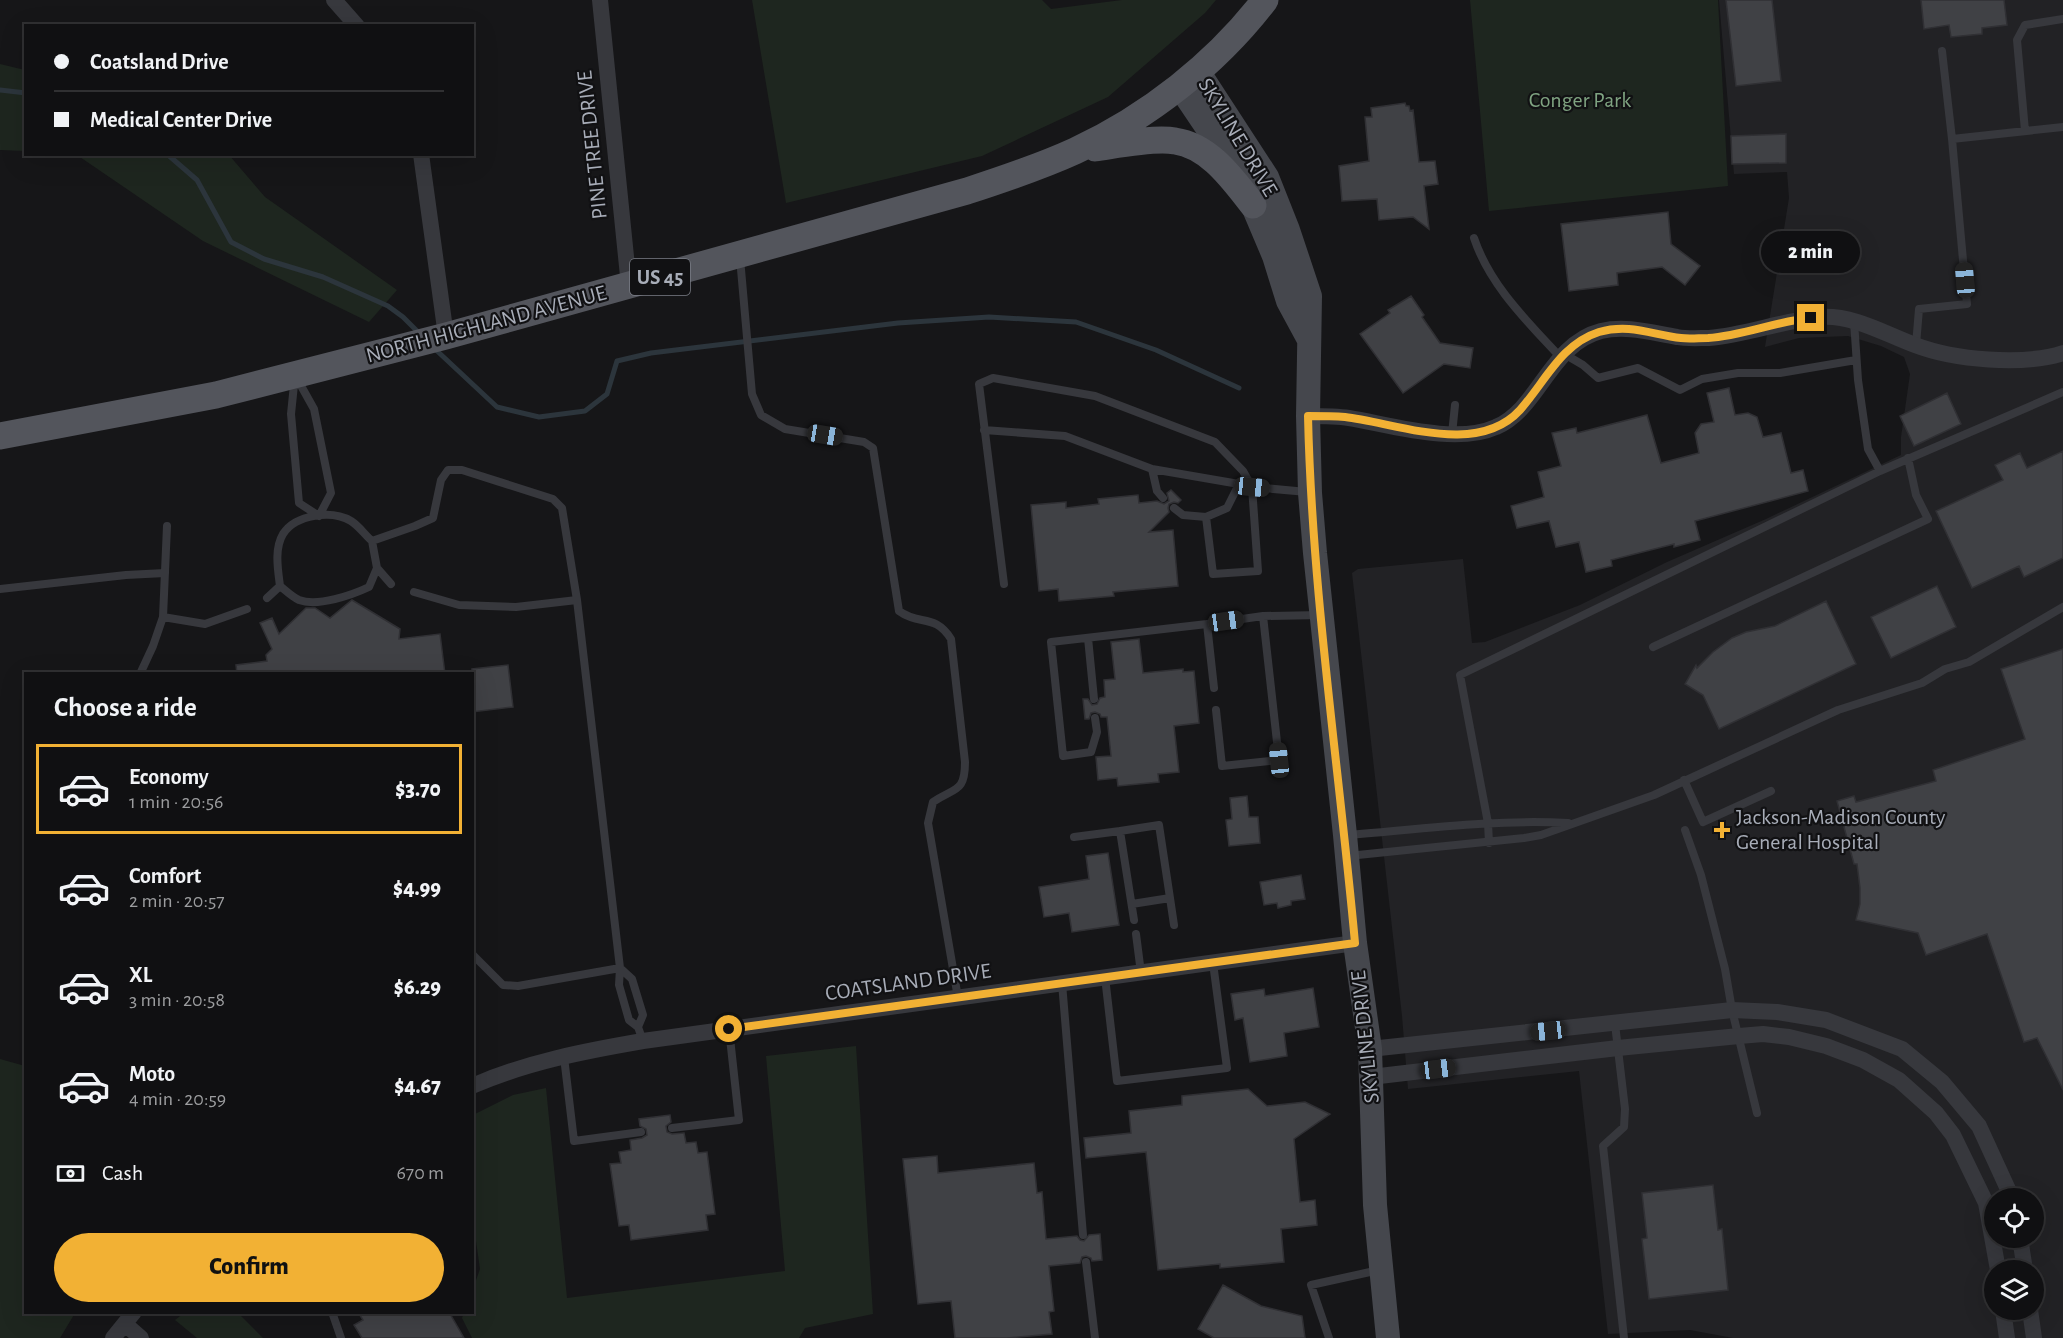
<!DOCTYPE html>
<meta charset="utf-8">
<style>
:root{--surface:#101012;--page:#19191b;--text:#f1f3f6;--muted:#9c9d9f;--line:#303032;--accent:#f2b134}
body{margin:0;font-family:"Alegreya Sans",sans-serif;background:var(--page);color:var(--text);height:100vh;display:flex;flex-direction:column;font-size:22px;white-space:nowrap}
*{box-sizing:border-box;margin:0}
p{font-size:20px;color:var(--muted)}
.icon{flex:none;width:33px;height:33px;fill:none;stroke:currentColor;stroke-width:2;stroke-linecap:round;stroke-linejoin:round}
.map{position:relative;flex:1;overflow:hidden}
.sheet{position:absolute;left:24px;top:672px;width:450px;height:642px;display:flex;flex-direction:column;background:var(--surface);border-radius:0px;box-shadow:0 6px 24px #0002,0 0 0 2px var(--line)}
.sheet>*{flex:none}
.top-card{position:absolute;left:24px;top:24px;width:450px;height:132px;border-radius:0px;box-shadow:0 6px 24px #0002,0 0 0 2px var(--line);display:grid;align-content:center;height:132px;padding:0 30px;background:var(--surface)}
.buttons{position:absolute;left:1984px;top:1188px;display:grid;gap:12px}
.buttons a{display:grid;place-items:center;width:60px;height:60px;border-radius:50%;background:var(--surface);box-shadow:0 6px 24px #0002,0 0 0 2px var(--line);font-size:30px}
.end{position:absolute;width:27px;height:27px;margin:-14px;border:8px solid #f2b134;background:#111;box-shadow:0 0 0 3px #111}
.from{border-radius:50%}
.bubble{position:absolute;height:42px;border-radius:21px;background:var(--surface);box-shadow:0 6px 24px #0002,0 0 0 2px var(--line);font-size:20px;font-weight:800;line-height:42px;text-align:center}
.car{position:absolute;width:18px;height:36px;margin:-18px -9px;border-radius:8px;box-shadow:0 0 4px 2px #0007;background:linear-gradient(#222 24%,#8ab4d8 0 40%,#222 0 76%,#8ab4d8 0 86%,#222 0)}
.top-card b{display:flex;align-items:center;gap:21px;height:57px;font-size:22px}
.top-card b+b{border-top:2px solid var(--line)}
.top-card i{width:15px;height:15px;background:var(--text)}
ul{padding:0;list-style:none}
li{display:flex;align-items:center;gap:18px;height:90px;margin:0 12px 9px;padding:0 18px;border:3px solid transparent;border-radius:0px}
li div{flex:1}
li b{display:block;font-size:22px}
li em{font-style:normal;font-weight:800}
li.selected{border-color:var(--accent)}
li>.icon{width:54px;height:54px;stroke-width:1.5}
h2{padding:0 30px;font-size:27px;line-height:72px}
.pay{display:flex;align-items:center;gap:15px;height:66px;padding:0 30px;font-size:22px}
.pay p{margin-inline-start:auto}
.cta{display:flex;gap:12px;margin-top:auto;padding:12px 30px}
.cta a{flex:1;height:69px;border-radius:36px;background:var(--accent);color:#111;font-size:24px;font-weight:800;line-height:69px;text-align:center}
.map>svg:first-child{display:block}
</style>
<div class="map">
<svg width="2063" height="1338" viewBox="0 0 2063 1338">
<rect width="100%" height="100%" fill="#161618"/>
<path fill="#222225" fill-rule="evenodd" d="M1719,0H2063V1338H1733L1690,1330L1608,1334L1579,1071L1408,1089L1402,1016L1352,573L1358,569L1463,559L1472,643L1485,642L1580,605L1667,562L1766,519L1901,455V437L1910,374L1904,357L1881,346L1848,336L1799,338L1765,347L1789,198L1787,172L1734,174ZM1995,1198H2034V1238H1995ZM1995,1270H2034V1310H1995Z"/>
<path fill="#1e261f" d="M752,0H1042L1051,9L1122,0H1216L1205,13L1108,97L982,156L786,203Z
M1470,0H1718L1728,186L1489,211Z
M0,64L25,70V151L0,150Z
M77,155H229L265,197L397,290L369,322L203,241Z
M856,1046L873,1314L805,1328L799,1338H472L462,1318L464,1313L472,1312L473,1289L480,1269L473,1220V1115L513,1095L546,1088L567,1298L785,1271L766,1056Z
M0,1059L25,1066L26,1312L75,1313L60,1338H0Z
M184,1313H238L263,1338H197L175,1320Z"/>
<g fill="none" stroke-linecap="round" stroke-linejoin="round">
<path stroke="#2c353c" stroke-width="5" d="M0,90L26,93
M167,154L197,180L231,242L264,259L323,277L388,306L403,317L420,334
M435,349L497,407L539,417L585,411L607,394L617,361L651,353L898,323L989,317L1076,322L1156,350L1239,388"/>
</g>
<path fill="#404145" stroke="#303034" stroke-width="1.5" d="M1726,0H1772L1781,81L1736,86Z
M1921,0H2004L2007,25L1982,28V34L1951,37L1949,25L1924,29Z
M1405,103L1406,106H1409L1410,111L1413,110L1419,162L1435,161L1438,184L1424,186L1429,229L1413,217L1379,220L1377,199L1342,201L1339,166L1369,161L1365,117H1372L1371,108Z
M1786,134V163L1732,164L1731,136Z
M1668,212L1671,244L1700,266L1685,285L1662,267L1617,273L1618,285L1569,291L1561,224Z
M1411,296L1424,315L1422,317L1440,343L1473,348L1470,368L1444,364L1403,393L1360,334L1390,313L1388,310Z
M1729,388L1735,415L1748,413L1757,417L1763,437L1781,433L1791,473L1803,470L1808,491L1695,521L1700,540L1674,547V544L1611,560L1612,566L1586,572L1579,542L1556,547L1549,521L1517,528L1511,506L1544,497L1538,472L1561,466L1552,433L1576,428L1577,433L1647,415L1661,463L1699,453L1695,433L1701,424L1714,422L1707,393Z
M1947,393L1961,424L1914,446L1900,416Z
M2063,451V558L2024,577L2019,566L1972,588L1936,511L2003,480L1995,465L2020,453L2027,468Z
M1171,490L1181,500L1178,503L1174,502L1169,504L1168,508L1169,512L1149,532L1173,530L1178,586L1113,592L1114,596L1059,601L1058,589L1039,591L1031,505L1066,502V508L1099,504L1098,499L1138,495L1139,503L1157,501L1164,504L1169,501L1167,493Z
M1937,586L1956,627L1891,658L1871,617Z
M352,600L400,629L399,639L440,634L445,674H237L236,665L267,661L266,655L272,649L260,623L272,618L279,634L306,608H315L330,618Z
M1826,601L1856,664L1719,729L1703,695L1685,684L1696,665L1697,668L1713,652L1732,638L1746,632L1775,626Z
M1139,639L1143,673L1183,669V672L1194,671L1199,723L1174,726L1179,772L1158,774L1159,782L1118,786L1117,778L1098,780L1096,757L1111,756L1107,717H1101L1100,714L1095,712L1091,713L1089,719H1085L1083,699H1088L1092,705L1097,704L1100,698L1105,697L1104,680L1115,679L1111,642Z
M2063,649V1090L2037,1038L2024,1042L1987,934L1926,955L1918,933L1856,920L1860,904V888L1857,864H1854L1837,801L1854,796L1856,802L1936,781L1933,770L2025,739L2001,669Z
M508,665L513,707L472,712V669Z
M1247,796L1249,817H1258L1260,843L1229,846L1226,820L1232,819L1230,798Z
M1108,853L1119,925L1072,932L1069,913L1044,917L1039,887L1089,879L1086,856Z
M1301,875L1305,899L1291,901V905L1278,908L1277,903L1264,905L1260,882Z
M1313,988L1319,1027L1284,1033L1287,1056L1250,1062L1243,1018L1235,1020L1231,994L1264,989L1265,996Z
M1248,1089L1267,1106L1305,1102L1330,1114L1294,1139L1300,1202L1315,1200L1317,1225L1281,1229L1284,1262L1220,1268V1264L1158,1270L1146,1152L1086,1158L1084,1138L1131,1133L1129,1111L1182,1105V1096Z
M670,1115L671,1122L666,1126L667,1132L672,1134L684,1133L686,1143L696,1142L698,1153L707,1152L715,1214L706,1215L708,1230L631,1240L629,1225L619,1226L610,1164L621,1163L619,1152L631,1150L630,1140L642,1138L647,1135L646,1129L640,1126L639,1119Z
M937,1156L938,1173L1034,1163L1037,1193L1042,1192L1046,1239L1077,1236L1080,1240L1084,1241L1089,1235L1100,1234L1102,1260L1092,1261L1091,1258L1086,1256L1082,1257L1080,1263L1049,1266L1054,1311L1049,1312L1052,1334L1007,1338H955L951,1301L918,1304L903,1159Z
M1713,1185L1718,1230L1722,1229L1728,1290L1649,1299L1642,1239L1647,1238L1642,1193Z
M1223,1285L1261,1306L1302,1316L1305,1338H1214L1198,1329Z
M358,1312H449L464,1338H362L354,1325L363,1320Z"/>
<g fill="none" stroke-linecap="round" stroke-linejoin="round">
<path stroke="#37383d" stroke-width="8" d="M1942,51L1952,139
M2025,131L2017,40L2025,25L2063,19
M1474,238C1490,286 1528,322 1561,358
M740,258L752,394L761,415L785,429L864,442L873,448L899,611C919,626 935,613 951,639L965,762C965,793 955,787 933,802L928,823L958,998
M1854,321L1858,380L1868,449L1880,471
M1916,345L1919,309L1967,304L1952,139L2063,127
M1566,355L1583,365L1598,378L1638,368L1680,390L1702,379L1738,373H1780L1856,360
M295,375L314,409L331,493L319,516L299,503L291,414Z
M984,430L1065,436L1152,469L1239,484L1252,487L1258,571L1213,574L1206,517L1227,508L1239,484
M1452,434L1455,405
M1152,469L1157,491L1163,498
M1174,508L1183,515L1206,517
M372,541C365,535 359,526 351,521C332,510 296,514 283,534C274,549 278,570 280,586C285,590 292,597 299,600C318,607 352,595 369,587L377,568
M391,584L377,568L372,541L415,526L433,518L441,480L448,470H462L553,499L562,508L577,600L620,968L518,986L503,985L472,954
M1004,584L979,384L993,378L1095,396L1215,442L1243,471L1252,487L1307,492
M0,589L126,575L165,573
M414,592L459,605L516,607L577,600
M267,598L280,586
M163,617L205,624L247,609
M1207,624L1263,616
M1088,638L1094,699
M1653,647L1928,519L1916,495L1908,458
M140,674L153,646L163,617L167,526
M1216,710L1222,766L1279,760L1263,616L1321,615
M1095,718L1097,732L1091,752L1063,756L1051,642L1207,624L1214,688
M1684,780L1703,822L1771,791
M1685,830L1701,875L1725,969L1732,1010L1757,1113
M1120,831L1159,825L1170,898L1132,904
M1348,835C1421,829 1495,819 1568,823
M1074,837L1120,831L1134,920
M1489,843L1488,823L1460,675L1880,471L2063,392
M1348,856L1524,838L1541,835L1654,795L1838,710L1922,683L1945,669L1969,662L2063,607
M1170,898L1174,925
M1136,934L1141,973
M1105,977L1117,1081L1227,1068L1213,963
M1062,983L1083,1235
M1615,1024L1625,1109L1624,1127L1603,1146L1624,1338
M638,1027L643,1015L632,979L620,968L619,985L629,1020L638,1027L643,1041
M564,1057L574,1141L641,1132
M672,1128L739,1120L729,1029
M1086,1262L1095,1338
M332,1312L341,1338
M1329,1338L1311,1285L1379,1270"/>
<path stroke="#37383d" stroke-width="16" d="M334,0L357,26
M600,0L629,286
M421,154L446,336
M1308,416C1322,416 1336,416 1349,418C1391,425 1456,445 1496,427C1539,409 1550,344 1601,331C1627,325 1652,333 1677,337C1687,339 1699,338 1709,338C1747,335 1783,320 1821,317C1854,315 1885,334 1915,345C1954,360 2023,366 2063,353
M1370,1049L1732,1010L1777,1012L1826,1020L1902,1049L1942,1082L1979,1126L2012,1198
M1371,1077L1618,1048L1739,1036L1763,1034L1789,1037L1826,1046L1863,1060L1899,1080L1936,1113L1953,1135L1986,1203L1998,1270
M472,1086C527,1062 585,1051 643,1041L1355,943
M2020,1238L2025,1270
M2003,1310L2007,1338
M2030,1310L2034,1338
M125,1324L141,1338
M113,1338L134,1312"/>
<path stroke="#45474d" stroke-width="24" d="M1198,71L1267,177L1288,230L1310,296L1308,416L1310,493L1315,553L1345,835L1355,943L1370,1049L1375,1205L1388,1338
M1179,86L1241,178L1274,256L1288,301L1308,338"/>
<path stroke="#53555c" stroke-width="27" d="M1095,148C1116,145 1155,137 1175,141C1210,146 1233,180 1253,205
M0,436L216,395L446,336L967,191C1004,179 1040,167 1075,151C1148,117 1216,64 1265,0"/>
</g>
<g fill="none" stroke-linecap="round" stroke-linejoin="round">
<path stroke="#f2b134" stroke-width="8" d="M729,1029L1355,943C1339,767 1312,592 1308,416C1320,416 1333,416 1345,417C1397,423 1477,457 1520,410C1545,382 1561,344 1599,332C1630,323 1653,335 1681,338C1689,339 1699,338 1708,338C1743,336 1776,321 1811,318"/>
</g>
<path fill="#f2b134" stroke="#111113" stroke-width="2" d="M1719 821h6v6h6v6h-6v6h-6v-6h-6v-6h6z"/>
<g text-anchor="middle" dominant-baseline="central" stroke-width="4.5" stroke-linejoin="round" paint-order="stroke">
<rect fill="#111113" stroke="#7b7e86" stroke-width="1.5" x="630" y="259" width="60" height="36" rx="4.5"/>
<g font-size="21" font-weight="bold" fill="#a8adb8">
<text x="660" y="277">US 45</text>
</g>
<g font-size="22" fill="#7fa381" stroke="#111113">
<text x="1580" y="100">Conger Park</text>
</g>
<g font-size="22" fill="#a8adb8" stroke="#111113">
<text transform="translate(1238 137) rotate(59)">SKYLINE DRIVE</text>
<text transform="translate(592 145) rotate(-96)">PINE TREE DRIVE</text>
<text transform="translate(486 324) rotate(-15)">NORTH HIGHLAND AVENUE</text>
<text transform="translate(908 982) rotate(-8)">COATSLAND DRIVE</text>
<text transform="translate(1365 1037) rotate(-96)">SKYLINE DRIVE</text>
</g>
<g font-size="22" fill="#a8adb8" stroke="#111113" text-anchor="start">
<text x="1736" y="817">Jackson-Madison County<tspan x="1736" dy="25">General Hospital</tspan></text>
</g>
</g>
</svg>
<div class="buttons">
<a><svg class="icon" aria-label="locate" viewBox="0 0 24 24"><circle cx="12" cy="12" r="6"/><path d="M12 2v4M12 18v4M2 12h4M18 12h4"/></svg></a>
<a><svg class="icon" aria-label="layers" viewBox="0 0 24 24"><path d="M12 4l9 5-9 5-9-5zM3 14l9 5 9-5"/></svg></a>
</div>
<i class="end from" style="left:729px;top:1029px"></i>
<i class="end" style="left:1811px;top:318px"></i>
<div class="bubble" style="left:1761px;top:231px;width:99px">2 min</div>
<i class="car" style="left:1965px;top:280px;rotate:355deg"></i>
<i class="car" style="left:825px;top:435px;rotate:99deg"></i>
<i class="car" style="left:1252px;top:487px;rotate:96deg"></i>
<i class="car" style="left:1226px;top:621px;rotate:82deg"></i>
<i class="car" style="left:1279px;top:760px;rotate:354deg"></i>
<i class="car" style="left:1548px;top:1031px;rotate:264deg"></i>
<i class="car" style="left:1438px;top:1069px;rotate:83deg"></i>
<div class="top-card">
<b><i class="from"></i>Coatsland Drive</b>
<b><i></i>Medical Center Drive</b>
</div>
<section class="sheet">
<h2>Choose a ride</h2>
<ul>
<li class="selected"><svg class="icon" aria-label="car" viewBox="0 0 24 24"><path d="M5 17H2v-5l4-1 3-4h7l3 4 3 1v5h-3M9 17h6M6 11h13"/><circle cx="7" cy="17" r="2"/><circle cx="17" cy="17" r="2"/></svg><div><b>Economy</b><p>1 min · 20:56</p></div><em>$3.70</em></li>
<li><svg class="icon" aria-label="car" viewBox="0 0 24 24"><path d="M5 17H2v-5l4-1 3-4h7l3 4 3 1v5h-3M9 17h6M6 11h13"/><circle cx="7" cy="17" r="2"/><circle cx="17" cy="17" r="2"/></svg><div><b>Comfort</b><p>2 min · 20:57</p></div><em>$4.99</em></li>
<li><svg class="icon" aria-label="car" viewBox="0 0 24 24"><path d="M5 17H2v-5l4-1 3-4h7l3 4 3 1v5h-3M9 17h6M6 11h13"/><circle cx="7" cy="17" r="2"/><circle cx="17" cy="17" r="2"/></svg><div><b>XL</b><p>3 min · 20:58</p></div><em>$6.29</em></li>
<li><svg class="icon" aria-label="car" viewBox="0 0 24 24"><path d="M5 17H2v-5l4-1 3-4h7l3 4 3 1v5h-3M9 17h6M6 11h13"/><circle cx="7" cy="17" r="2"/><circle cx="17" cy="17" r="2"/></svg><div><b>Moto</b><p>4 min · 20:59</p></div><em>$4.67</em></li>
</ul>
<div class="pay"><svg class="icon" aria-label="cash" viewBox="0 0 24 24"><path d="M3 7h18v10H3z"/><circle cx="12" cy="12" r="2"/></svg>Cash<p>670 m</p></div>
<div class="cta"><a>Confirm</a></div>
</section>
</div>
